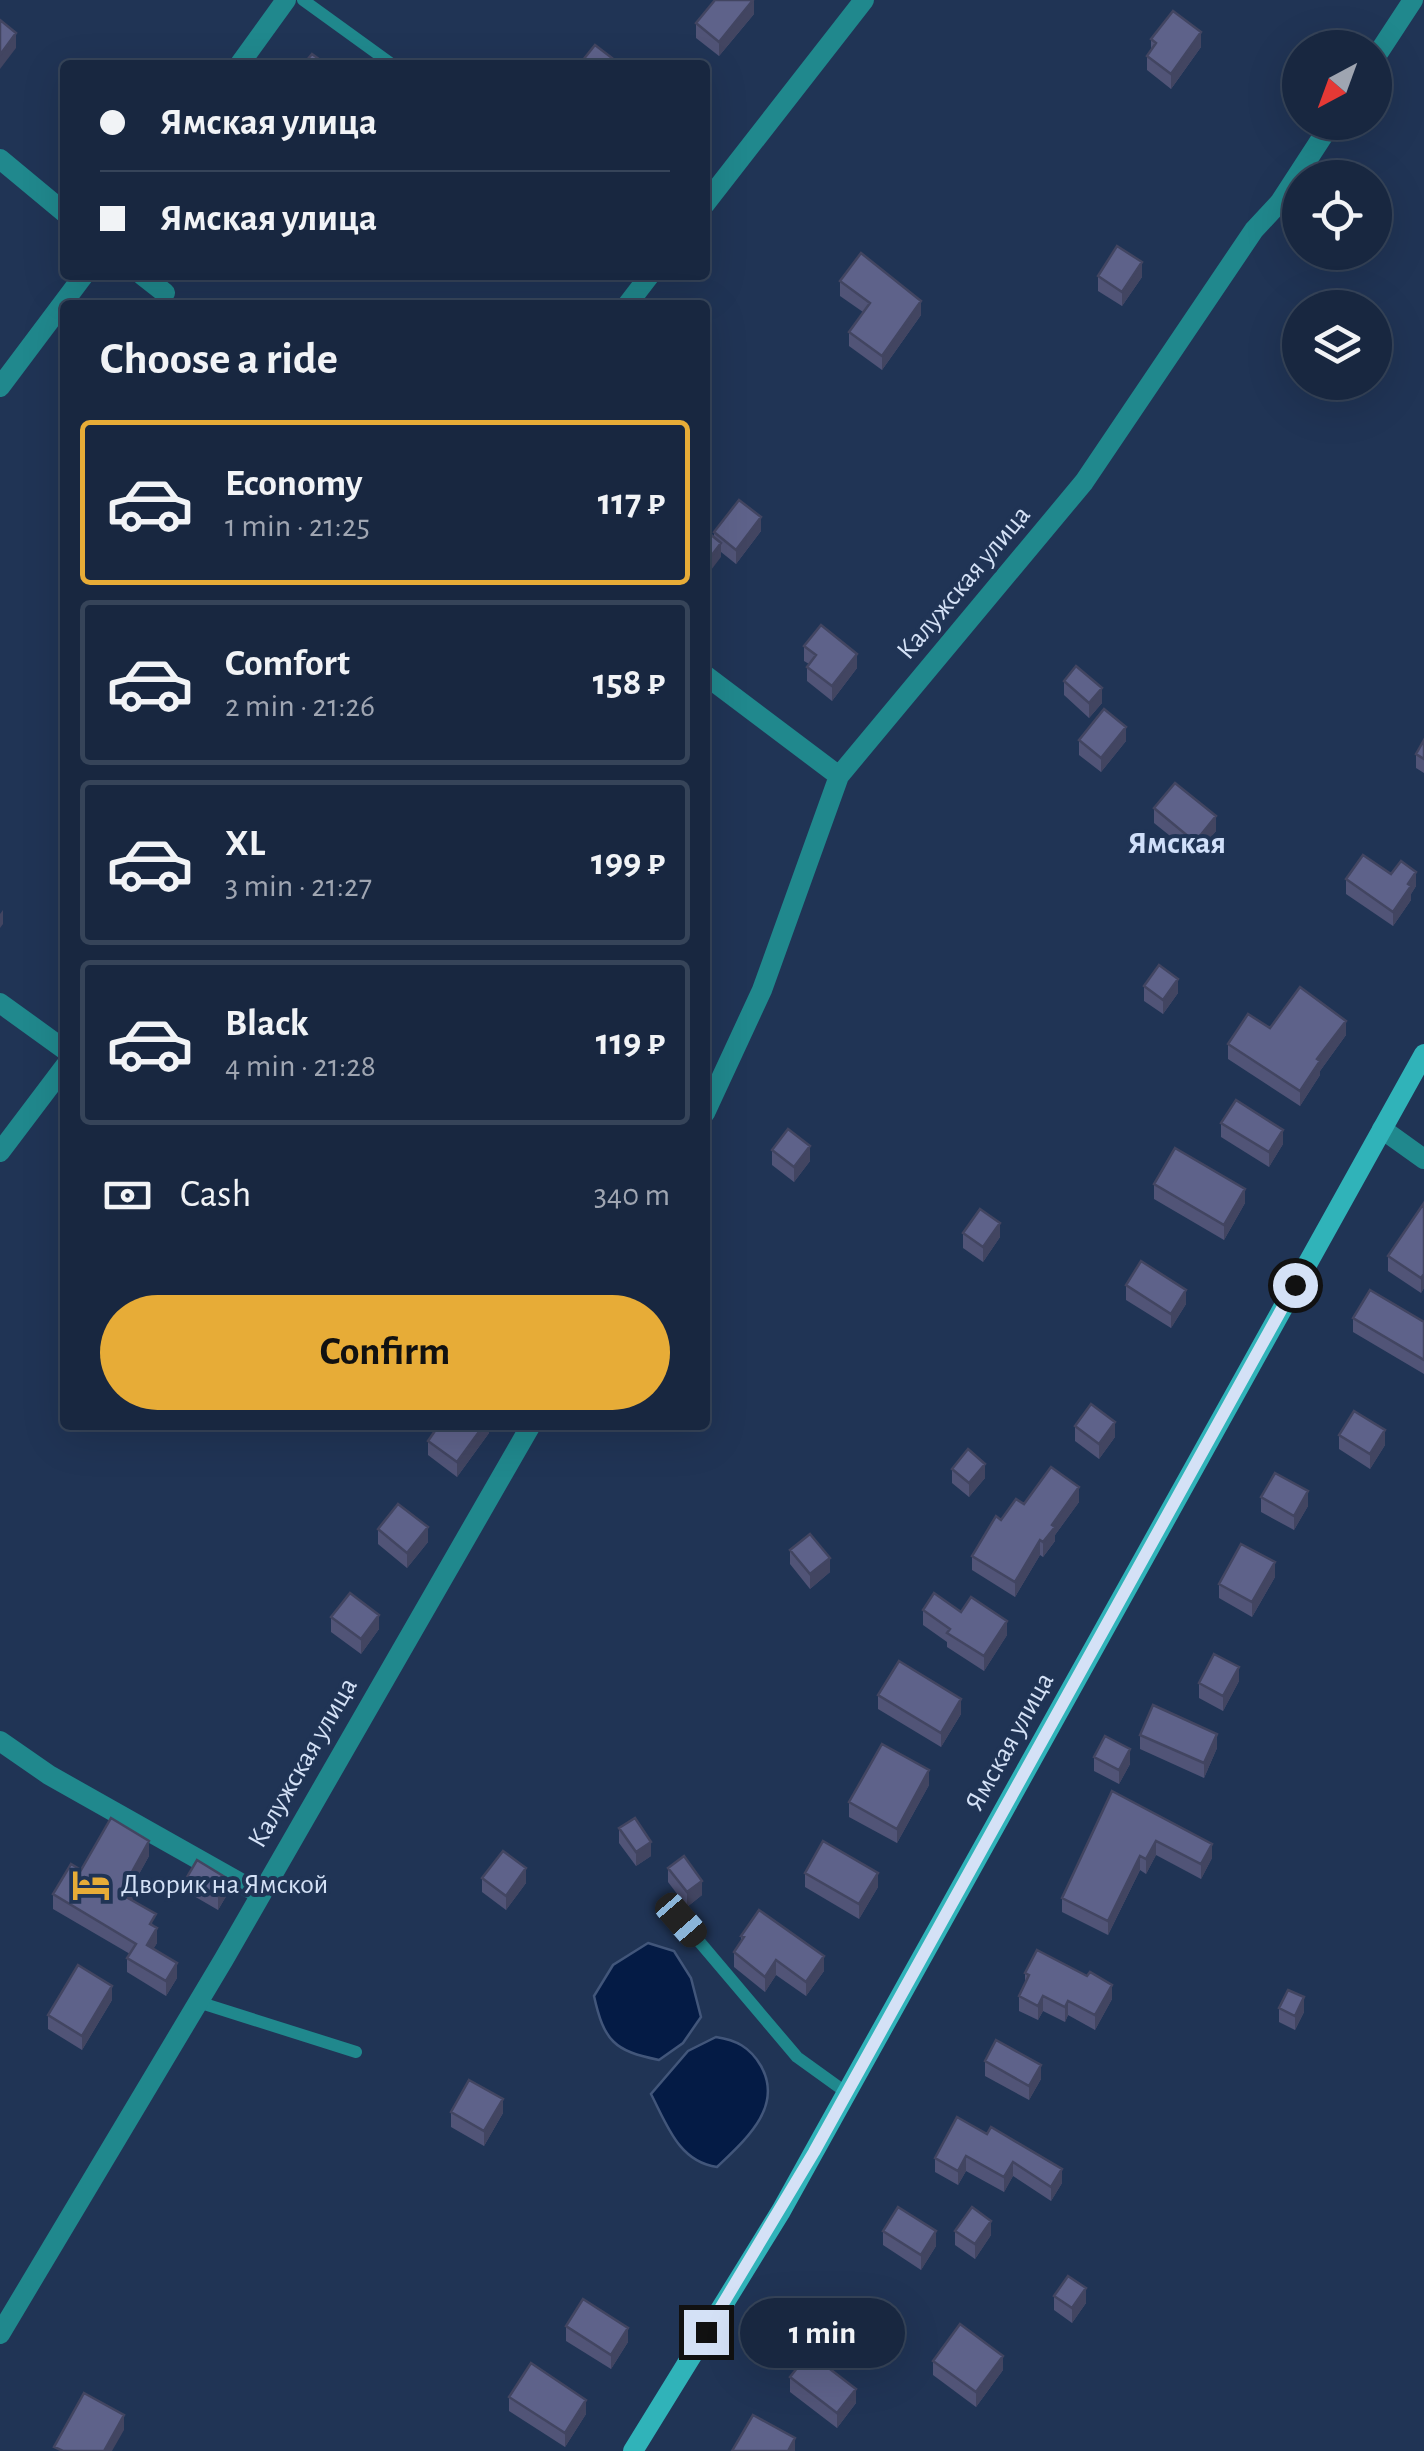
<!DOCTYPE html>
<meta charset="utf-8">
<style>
:root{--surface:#182740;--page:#25334b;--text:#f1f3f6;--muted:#9fa5b1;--line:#364459;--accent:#e7ac37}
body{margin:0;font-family:"Alegreya Sans",sans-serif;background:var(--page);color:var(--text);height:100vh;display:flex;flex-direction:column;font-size:38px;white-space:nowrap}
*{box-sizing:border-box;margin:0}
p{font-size:32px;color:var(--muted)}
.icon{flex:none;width:55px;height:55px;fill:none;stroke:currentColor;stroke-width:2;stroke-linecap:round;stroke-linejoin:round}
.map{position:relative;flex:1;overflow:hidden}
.drawer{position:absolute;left:60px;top:300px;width:650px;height:1130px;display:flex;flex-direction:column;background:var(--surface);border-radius:10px;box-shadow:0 10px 40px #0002,0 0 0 2px var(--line)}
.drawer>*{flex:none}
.top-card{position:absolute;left:60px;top:60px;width:650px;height:220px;border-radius:10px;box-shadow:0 10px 40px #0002,0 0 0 2px var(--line);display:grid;align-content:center;height:220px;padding:0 40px;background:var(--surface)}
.needle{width:65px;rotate:221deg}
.buttons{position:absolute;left:1282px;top:30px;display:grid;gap:20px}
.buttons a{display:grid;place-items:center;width:110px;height:110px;border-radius:50%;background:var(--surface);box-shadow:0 10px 40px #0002,0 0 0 2px var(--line);font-size:50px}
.end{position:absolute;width:45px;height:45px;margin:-22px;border:12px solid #d4e1f6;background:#111;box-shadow:0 0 0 5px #111}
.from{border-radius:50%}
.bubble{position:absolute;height:70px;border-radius:35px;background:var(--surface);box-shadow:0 10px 40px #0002,0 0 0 2px var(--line);font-size:32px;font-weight:700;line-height:70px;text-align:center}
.car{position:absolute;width:30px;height:60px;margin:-30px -15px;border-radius:12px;box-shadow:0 0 8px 2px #0007;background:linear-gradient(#222 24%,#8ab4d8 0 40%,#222 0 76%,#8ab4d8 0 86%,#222 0)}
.top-card b{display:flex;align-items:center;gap:35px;height:95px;font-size:38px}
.top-card b+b{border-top:2px solid var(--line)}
.top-card i{width:25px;height:25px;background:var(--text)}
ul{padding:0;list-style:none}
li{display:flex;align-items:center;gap:30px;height:165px;margin:0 20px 15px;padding:0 20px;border:5px solid var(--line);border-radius:10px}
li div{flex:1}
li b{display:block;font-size:38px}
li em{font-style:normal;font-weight:700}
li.current{border-color:var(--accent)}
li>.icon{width:90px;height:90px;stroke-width:1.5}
h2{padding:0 40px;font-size:45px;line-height:120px}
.pay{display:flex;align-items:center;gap:25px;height:110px;padding:0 40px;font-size:38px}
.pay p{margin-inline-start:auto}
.primary-button{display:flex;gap:20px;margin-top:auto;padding:20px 40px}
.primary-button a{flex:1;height:115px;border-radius:60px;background:var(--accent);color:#111;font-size:40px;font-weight:700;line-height:115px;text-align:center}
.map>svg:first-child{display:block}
</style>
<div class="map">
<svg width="1424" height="2451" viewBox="0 0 1424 2451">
<rect width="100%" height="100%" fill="#203455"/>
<path fill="#041b45" stroke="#42567a" stroke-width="2.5" d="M648,1943L674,1951L691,1978L701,2017L683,2043L659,2060C614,2051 604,2041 594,1996L613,1965Z
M716,2037C736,2040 750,2047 761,2066C784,2107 745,2140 717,2167C679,2162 667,2125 651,2094L688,2051Z"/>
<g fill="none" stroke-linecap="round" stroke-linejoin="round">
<path stroke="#20888d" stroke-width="12" d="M303,0L393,65
M681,1920L797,2057L847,2093
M198,2002L356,2052"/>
<path stroke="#20888d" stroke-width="20" d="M1375,58L1413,0
M239,65L286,0
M0,159L65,213
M705,204L864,0
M142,275L165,293
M627,305L650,275
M0,387L84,275
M705,675L839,776
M0,1003L65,1050
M705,1113L762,990L839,776L1084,482L1254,230L1280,202L1332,122
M1382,1129L1424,1159
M0,1152L65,1066
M0,1741L49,1775L260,1894
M0,2334L224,1959L531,1425"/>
<path stroke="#30b3b9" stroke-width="20" d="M633,2451L781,2211L1424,1054"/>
</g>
<path fill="#515477" d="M754,14L719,56L696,38V23Z
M1151,39L1201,47L1171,89L1147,70V56L1151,50Z
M1098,276L1142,277L1122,306L1098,291Z
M840,281L921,315L882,370L849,346V332L863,312L840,296Z
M761,531L736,564L721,552V557L714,537V532Z
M804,646L857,668L832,701L807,681V667L809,664L804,661Z
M1064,681L1102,703L1089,718L1064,695Z
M1079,740L1126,741L1101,772L1079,755Z
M1424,740V773L1416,768V754Z
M1154,808L1216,831L1195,856L1154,823Z
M1391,874L1416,886L1411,894V900L1393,926L1346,894V879Z
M1144,986L1178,993L1163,1014L1144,1001Z
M1270,1028L1346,1035L1320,1071V1075L1300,1106L1228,1059V1044Z
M1221,1123L1283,1144L1269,1167L1221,1137Z
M772,1150L810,1161L794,1182L772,1165Z
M1154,1184L1245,1203L1224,1240L1154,1199Z
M1424,1203V1288L1421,1293L1388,1271V1256Z
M963,1233L1000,1237L983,1262L963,1248Z
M1126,1285L1186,1304L1171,1328L1126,1300Z
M1353,1318L1424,1322V1374L1353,1332Z
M489,1425V1433L457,1477L428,1455V1441Z
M1075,1426L1115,1437L1099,1459L1075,1441Z
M1339,1435L1385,1445L1370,1469L1339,1449Z
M952,1469L985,1478L969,1497L952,1483Z
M1261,1497L1308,1506L1294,1530L1261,1512Z
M1079,1502L1055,1535V1541L1043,1557L1040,1555L1015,1597L972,1570V1556L1001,1520L1024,1504Z
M378,1529L428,1542L407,1568L378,1544Z
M790,1550L830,1572L810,1589L790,1564Z
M1275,1577L1252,1617L1219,1598V1584Z
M923,1610L961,1612L1007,1635L984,1671L947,1647V1642L923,1625Z
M331,1617L379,1629L361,1654L331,1632Z
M1239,1681L1223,1711L1199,1698V1683Z
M878,1695L961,1714L941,1747L878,1709Z
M1140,1735L1217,1748L1204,1778L1140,1749Z
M1094,1757L1130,1764L1119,1784L1094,1771Z
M929,1785L897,1843L849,1817V1802Z
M1112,1791L1212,1858L1201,1879L1156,1855L1146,1874L1140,1870L1108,1935L1062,1912V1898Z
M619,1828L651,1856L636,1866L619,1843Z
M149,1856L134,1883L136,1899L134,1902L156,1928L157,1943L153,1949L177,1978L166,1996L127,1972V1958L130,1954L53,1909V1894L81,1870Z
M668,1868L702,1895L687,1907L668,1882Z
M805,1873L878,1887L859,1919L805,1887Z
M187,1877L228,1893L218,1910L187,1892Z
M482,1878L526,1883L506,1910L482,1892Z
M741,1936L824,1971L806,1996L776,1975L765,1992L734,1967V1952L741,1941Z
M1025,1973L1112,1999L1095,2030L1068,2015L1065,2022L1043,2011L1038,2020L1019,2011V1996L1025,1984Z
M112,2000L82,2050L48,2029V2015Z
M1279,2008L1304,2012L1295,2030L1279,2022Z
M985,2061L1041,2079L1029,2100L985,2076Z
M451,2112L503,2113L484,2146L451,2127Z
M957,2117L1062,2183L1051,2201L1013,2176L1004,2192L966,2171L958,2185L935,2172V2158Z
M883,2231L936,2246L921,2270L883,2245Z
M955,2231L991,2235L975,2259L955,2245Z
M1054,2296L1086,2303L1072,2323L1054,2310Z
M566,2326L628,2342L611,2369L566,2341Z
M933,2361L1003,2370L976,2407L933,2375Z
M790,2377L856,2403L837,2428L790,2392Z
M509,2397L586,2414L565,2447L509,2411Z"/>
<path fill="#424561" d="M754,0V14L719,56V42Z
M1201,32V47L1171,89V74Z
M16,33V48L0,69V55Z
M1142,262V277L1122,306V292Z
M921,301V315L882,370V356Z
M761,517V531L736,564V550Z
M721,543V557L705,578V564Z
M857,654V668L832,701V686Z
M1102,688V703L1089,718V703Z
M1126,727V741L1101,772V758Z
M1216,816V831L1195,856V842Z
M1416,872V886L1411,894V900L1393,926V912L1408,884Z
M3,910V924L0,928V914Z
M1178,979V993L1163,1014V1000Z
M1346,1021V1035L1320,1071V1075L1300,1106V1091L1317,1059Z
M1283,1130V1144L1269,1167V1152Z
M810,1146V1161L794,1182V1167Z
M1245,1189V1203L1224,1240V1225Z
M1000,1223V1237L983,1262V1247Z
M1424,1274V1288L1421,1293V1278Z
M1186,1290V1304L1171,1328V1314Z
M1115,1422V1437L1099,1459V1444Z
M484,1425H489V1433L457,1477V1462Z
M1385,1430V1445L1370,1469V1454Z
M985,1464V1478L969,1497V1483Z
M1079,1487V1502L1055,1535V1541L1043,1557V1542L1052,1525Z
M1308,1491V1506L1294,1530V1516Z
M428,1527V1542L407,1568V1553Z
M1040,1540V1555L1015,1597V1582Z
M830,1558V1572L810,1589V1574Z
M1275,1562V1577L1252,1617V1602Z
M379,1615V1629L361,1654V1639Z
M1007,1621V1635L984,1671V1656Z
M1239,1667V1681L1223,1711V1696Z
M961,1699V1714L941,1747V1733Z
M1217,1734V1748L1204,1778V1763Z
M1130,1749V1764L1119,1784V1770Z
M929,1770V1785L897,1843V1829Z
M149,1841V1856L128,1894V1879Z
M1156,1841V1855L1146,1874V1859Z
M651,1842V1856L636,1866V1852Z
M1212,1844V1858L1201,1879V1864Z
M1140,1856V1870L1108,1935V1921Z
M526,1868V1883L506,1910V1896Z
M878,1873V1887L859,1919V1904Z
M228,1879V1893L218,1910V1896Z
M702,1881V1895L687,1907V1892Z
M136,1884V1899L128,1913V1898Z
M157,1928V1943L147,1959V1945Z
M824,1956V1971L806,1996V1982Z
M776,1960V1975L765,1992V1977Z
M177,1963V1978L166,1996V1981Z
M1112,1985V1999L1095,2030V2015Z
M112,1986V2000L82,2050V2036Z
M1043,1996V2011L1038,2020V2006Z
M1304,1997V2012L1295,2030V2016Z
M1068,2001V2015L1065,2022V2007Z
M1041,2065V2079L1029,2100V2086Z
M503,2099V2113L484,2146V2131Z
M966,2156V2171L958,2185V2171Z
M1013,2162V2176L1004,2192V2177Z
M1062,2169V2183L1051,2201V2187Z
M991,2221V2235L975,2259V2244Z
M936,2231V2246L921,2270V2255Z
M1086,2288V2303L1072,2323V2308Z
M628,2328V2342L611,2369V2355Z
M1003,2356V2370L976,2407V2392Z
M856,2389V2403L837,2428V2413Z
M586,2400V2414L565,2447V2433Z
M124,2415V2430L112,2451H104Z
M795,2438V2451H788Z"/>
<path fill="#5e628a" stroke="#424561" stroke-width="2.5" d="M715,0H753L719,42L696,23Z
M1173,11L1201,32L1171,74L1147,56L1156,43L1151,39Z
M0,20L16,33L0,55Z
M595,45L612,58L607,65H579Z
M312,54L327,65H303Z
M1117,246L1142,262L1122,292L1098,276Z
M861,253L921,301L882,356L849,332L870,303L840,281Z
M739,500L761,517L736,550L714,532Z
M705,530L721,543L705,564Z
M821,625L857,654L832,686L807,667L816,655L804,646Z
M1076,666L1102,688L1089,703L1064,681Z
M1104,709L1126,727L1101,758L1079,740Z
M1424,740V759L1416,754Z
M1175,783L1216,816L1195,842L1154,808Z
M1363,855L1391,874L1401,861L1416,872L1408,884L1411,886L1393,912L1346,879Z
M1159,965L1178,979L1163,1000L1144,986Z
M1300,987L1346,1021L1317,1059L1320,1061L1300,1091L1228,1044L1248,1014L1270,1028Z
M1236,1100L1283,1130L1269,1152L1221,1123Z
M788,1129L810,1146L794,1167L772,1150Z
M1175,1148L1245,1189L1224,1225L1154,1184Z
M1424,1203V1274L1421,1278L1388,1256Z
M980,1209L1000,1223L983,1247L963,1233Z
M1141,1261L1186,1290L1171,1314L1126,1285Z
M1370,1290L1424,1322V1360L1353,1318Z
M1091,1404L1115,1422L1099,1444L1075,1426Z
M1354,1411L1385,1430L1370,1454L1339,1435Z
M439,1425H484L457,1462L428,1441Z
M968,1449L985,1464L969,1483L952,1469Z
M1051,1467L1079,1487L1052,1525L1055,1527L1043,1542L1040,1540L1015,1582L972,1556L996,1516L1001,1520L1016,1499L1024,1504Z
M1275,1473L1308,1491L1294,1516L1261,1497Z
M398,1504L428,1527L407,1553L378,1529Z
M810,1534L830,1558L810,1574L790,1550Z
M1241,1544L1275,1562L1252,1602L1219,1584Z
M350,1593L379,1615L361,1639L331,1617Z
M934,1593L961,1612L971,1597L1007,1621L984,1656L947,1633L950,1629L923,1610Z
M1214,1654L1239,1667L1223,1696L1199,1683Z
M899,1661L961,1699L941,1733L878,1695Z
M1153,1705L1217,1734L1204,1763L1140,1735Z
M1105,1736L1130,1749L1119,1770L1094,1757Z
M882,1744L929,1770L897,1829L849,1802Z
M1112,1791L1212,1844L1201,1864L1156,1841L1146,1859L1140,1856L1108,1921L1062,1898Z
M111,1818L149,1841L128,1879L136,1884L128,1898L156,1914L150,1924L157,1928L147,1945L177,1963L166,1981L127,1958L136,1944L53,1894L71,1864L81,1870Z
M635,1818L651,1842L636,1852L619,1828Z
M823,1841L878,1873L859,1904L805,1873Z
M503,1851L526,1868L506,1896L482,1878Z
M684,1856L702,1881L687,1892L668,1868Z
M197,1860L228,1879L218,1896L187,1877Z
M759,1910L824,1956L806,1982L776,1960L765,1977L734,1952L744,1937L741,1936Z
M1037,1950L1087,1976L1090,1972L1112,1985L1095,2015L1068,2001L1065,2007L1043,1996L1038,2006L1019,1996L1029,1975L1025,1973Z
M78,1965L112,1986L82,2036L48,2015Z
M1288,1990L1304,1997L1295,2016L1279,2008Z
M996,2040L1041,2065L1029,2086L985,2061Z
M469,2080L503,2099L484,2131L451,2112Z
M957,2117L987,2134L991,2127L1062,2169L1051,2187L1013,2162L1004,2177L966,2156L958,2171L935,2158Z
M898,2207L936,2231L921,2255L883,2231Z
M972,2207L991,2221L975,2244L955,2231Z
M1068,2276L1086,2288L1072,2308L1054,2296Z
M583,2299L628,2328L611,2355L566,2326Z
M960,2324L1003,2356L976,2392L933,2361Z
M809,2353L856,2389L837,2413L790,2377Z
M531,2363L586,2400L565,2433L509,2397Z
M84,2393L124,2415L104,2451H63L54,2447Z
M753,2415L795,2438L788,2451H732Z"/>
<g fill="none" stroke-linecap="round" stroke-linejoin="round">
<path stroke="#d4e1f6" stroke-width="12" d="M706,2332L814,2152L1295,1285"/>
</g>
<defs>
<g id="hotel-bare" transform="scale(3)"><path d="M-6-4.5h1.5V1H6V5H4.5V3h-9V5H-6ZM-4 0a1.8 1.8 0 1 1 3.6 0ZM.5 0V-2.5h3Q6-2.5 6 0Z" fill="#e7ac37" stroke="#203455" stroke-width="2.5" paint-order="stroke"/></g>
</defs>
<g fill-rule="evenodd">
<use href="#hotel-bare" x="91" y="1885"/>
</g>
<g text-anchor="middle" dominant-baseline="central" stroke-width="8" stroke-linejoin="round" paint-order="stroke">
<g font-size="28" fill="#d4e1f6" stroke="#203455">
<text transform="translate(964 583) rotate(-50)">Калужская улица</text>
<text transform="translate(1010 1742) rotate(-61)">Ямская улица</text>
<text transform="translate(303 1763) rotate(-60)">Калужская улица</text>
</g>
<g font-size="28" fill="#d4e1f6" stroke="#203455" text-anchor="start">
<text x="121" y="1885">Дворик на Ямской</text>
</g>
<g font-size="32" font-weight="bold" fill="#d0dff9" stroke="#203455">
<text x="1177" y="843">Ямская</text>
</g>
</g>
</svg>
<div class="buttons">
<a><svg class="needle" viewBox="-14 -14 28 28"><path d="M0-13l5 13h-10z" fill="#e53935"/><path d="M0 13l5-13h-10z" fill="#9fa5b1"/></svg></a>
<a><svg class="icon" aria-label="locate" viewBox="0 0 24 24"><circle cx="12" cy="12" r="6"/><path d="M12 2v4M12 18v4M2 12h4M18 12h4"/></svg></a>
<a><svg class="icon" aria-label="layers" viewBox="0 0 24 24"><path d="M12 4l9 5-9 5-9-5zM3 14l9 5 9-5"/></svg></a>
</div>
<i class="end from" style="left:1295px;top:1285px"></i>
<i class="end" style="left:706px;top:2332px"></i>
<div class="bubble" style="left:740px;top:2298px;width:165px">1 min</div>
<i class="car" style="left:681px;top:1920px;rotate:139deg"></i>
<div class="top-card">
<b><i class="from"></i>Ямская улица</b>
<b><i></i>Ямская улица</b>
</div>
<section class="drawer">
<h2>Choose a ride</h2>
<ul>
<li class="current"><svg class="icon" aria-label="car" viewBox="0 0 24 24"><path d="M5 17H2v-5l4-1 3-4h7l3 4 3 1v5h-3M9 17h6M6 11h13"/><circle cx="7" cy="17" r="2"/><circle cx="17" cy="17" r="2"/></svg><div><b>Economy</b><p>1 min · 21:25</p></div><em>117 ₽</em></li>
<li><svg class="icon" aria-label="car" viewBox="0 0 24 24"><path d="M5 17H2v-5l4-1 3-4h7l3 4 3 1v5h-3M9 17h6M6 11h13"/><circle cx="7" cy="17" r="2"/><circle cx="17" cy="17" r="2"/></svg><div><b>Comfort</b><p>2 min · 21:26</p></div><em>158 ₽</em></li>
<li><svg class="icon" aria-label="car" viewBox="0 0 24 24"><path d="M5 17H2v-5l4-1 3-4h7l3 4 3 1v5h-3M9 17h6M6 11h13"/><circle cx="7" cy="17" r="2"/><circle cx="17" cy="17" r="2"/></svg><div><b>XL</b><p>3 min · 21:27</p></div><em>199 ₽</em></li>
<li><svg class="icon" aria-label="car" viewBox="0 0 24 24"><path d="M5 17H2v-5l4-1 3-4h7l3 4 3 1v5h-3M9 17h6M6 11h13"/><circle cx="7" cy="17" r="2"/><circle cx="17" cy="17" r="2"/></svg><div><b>Black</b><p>4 min · 21:28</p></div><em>119 ₽</em></li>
</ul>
<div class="pay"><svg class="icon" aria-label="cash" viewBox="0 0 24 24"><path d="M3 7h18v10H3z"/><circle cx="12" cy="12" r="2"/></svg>Cash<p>340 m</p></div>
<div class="primary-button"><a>Confirm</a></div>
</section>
</div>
